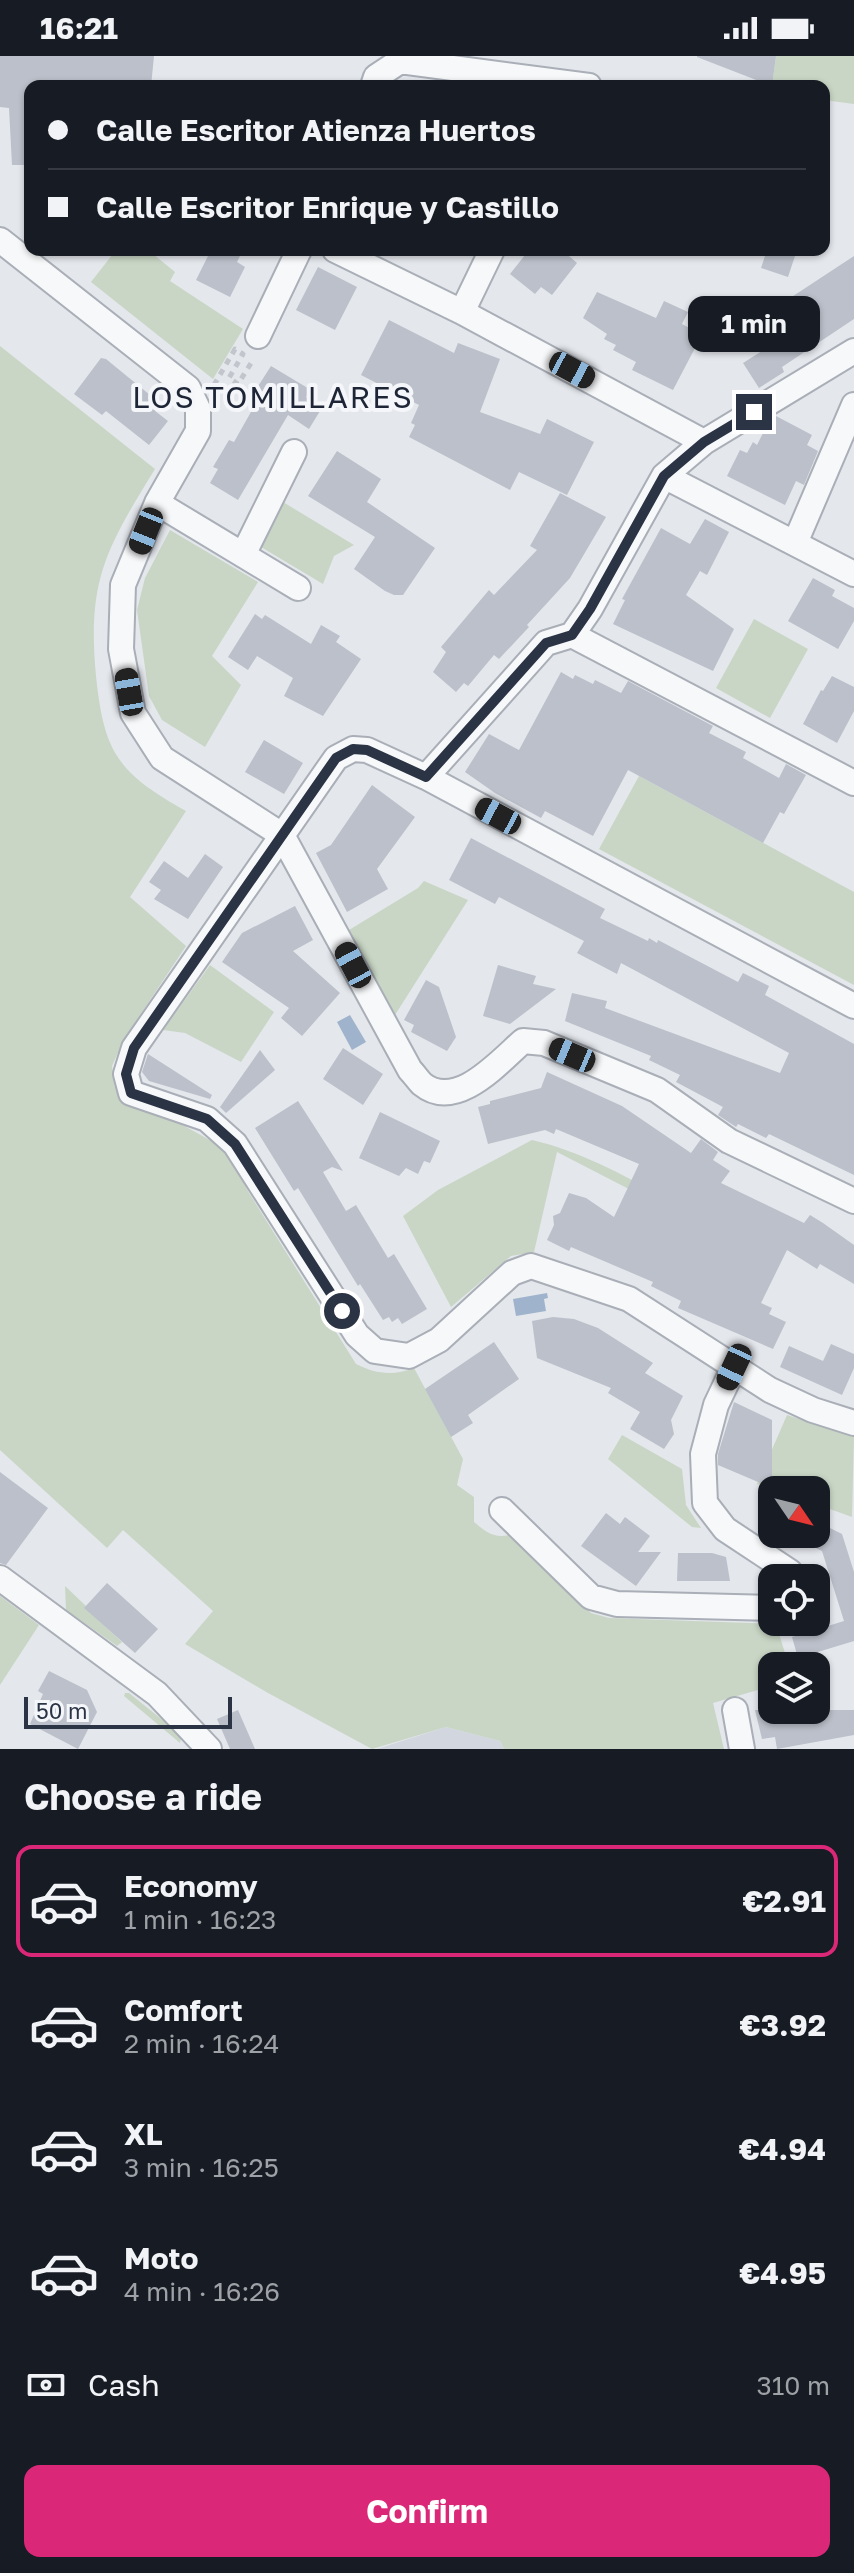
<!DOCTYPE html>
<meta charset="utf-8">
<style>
:root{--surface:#171b24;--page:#20242c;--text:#f1f3f6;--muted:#9ea1a6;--line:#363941;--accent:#db2777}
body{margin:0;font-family:"Golos Text",sans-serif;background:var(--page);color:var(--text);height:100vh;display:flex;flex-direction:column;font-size:30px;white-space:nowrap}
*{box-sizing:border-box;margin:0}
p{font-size:26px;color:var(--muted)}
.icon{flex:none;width:44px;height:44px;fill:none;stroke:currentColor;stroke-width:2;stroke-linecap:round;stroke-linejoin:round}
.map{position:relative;height:1693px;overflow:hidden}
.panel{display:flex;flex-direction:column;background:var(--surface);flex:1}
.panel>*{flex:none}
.banner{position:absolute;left:24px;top:24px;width:806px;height:176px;border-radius:16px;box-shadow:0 2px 6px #0004;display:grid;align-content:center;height:176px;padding:0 24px;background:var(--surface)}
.needle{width:52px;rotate:125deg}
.fabs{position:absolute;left:758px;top:1420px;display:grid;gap:16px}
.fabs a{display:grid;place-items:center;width:72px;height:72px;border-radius:16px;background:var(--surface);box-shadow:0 2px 6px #0004;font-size:40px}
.scale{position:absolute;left:24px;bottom:20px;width:208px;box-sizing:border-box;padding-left:8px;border:4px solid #2b3445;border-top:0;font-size:22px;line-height:28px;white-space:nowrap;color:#2b3445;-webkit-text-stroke:6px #f4f6f9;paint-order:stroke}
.end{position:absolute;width:36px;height:36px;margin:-18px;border:10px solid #2b3445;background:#fff;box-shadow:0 0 0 4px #fff}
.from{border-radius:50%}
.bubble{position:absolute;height:56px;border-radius:16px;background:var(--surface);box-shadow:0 2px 6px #0004;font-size:26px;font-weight:700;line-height:56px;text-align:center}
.car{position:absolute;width:24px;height:48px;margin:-24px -12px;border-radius:10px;box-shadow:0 0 6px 2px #0007;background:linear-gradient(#222 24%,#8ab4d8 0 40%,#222 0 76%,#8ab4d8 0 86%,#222 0)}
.banner b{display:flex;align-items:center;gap:28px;height:76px;font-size:30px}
.banner b+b{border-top:2px solid var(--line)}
.banner i{width:20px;height:20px;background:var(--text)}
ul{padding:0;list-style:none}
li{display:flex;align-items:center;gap:24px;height:112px;margin:0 16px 12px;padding:0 8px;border:4px solid transparent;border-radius:16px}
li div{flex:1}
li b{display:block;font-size:30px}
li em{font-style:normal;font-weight:700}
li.active{border-color:var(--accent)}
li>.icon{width:72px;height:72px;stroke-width:1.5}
h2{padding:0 24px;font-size:36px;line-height:96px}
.pay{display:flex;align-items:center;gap:20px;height:88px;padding:0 24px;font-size:30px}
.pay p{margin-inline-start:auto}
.primary-button{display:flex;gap:16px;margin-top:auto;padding:16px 24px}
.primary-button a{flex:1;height:92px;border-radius:16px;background:var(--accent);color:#fff;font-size:32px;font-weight:700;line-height:92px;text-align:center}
.status{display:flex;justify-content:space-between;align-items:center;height:56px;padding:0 40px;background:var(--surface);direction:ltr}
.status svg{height:22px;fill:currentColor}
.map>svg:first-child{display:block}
</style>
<div class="status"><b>16:21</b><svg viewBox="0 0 49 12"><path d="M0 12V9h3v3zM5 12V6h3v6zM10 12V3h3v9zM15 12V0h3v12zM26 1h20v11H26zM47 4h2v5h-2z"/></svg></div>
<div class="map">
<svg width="854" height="1693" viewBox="0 0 854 1693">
<rect width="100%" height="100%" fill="#e4e7ec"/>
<path fill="#d2d6de" d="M446,1671L500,1685L504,1693H377Z"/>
<path fill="#c9d6c5" d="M776,0H854V48L824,44V30H772Z
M116,194H148L175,216L170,225L243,273L213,323L91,226Z
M0,290L155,413C106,493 87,524 96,620C104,697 118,717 186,755L130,841L186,890L124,983L112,1010L115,1030L125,1045L168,1061L226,1093L249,1137L356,1308C376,1318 393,1320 414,1312L463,1403L457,1429L474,1441V1466C485,1475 494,1483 509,1479L591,1557L609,1562L776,1568L789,1610H772V1630L713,1647L724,1693H504L500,1685L446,1671L372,1693L268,1637L185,1588L213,1555L123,1474L107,1492L0,1394Z
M283,446L354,489L334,500L323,528L261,491Z
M170,474L258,526L212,600L241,629L205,691L162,664L149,640L137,554L145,522Z
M754,563L808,593L770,662L716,632Z
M639,720L854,836V929L599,793Z
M424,825L468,844L395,959L349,874L418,832Z
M210,909L274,956L241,1006L185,977L163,974Z
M532,1084C579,1095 620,1117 661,1140L656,1147L557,1096L534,1196L511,1200L451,1251L403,1160L438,1134Z
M787,1359L854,1381L852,1461L816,1448V1434H775L757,1428Z
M622,1379L682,1413L686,1449L701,1472L692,1471L608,1403Z
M65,1530L86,1550L85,1552L122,1586L117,1590L66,1554Z
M0,1540L39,1569L0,1629Z
M125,1637H129L175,1674L181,1681L180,1687L124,1640Z"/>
<path fill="#9fb4cc" d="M350,959L366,986L352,994L337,966Z
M547,1237L548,1242L544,1243L546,1255L516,1260L513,1243Z"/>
<path fill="#bbc0ca" d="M0,0H154L151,30H30V109H12L9,52L0,51Z
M697,0H776L772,30L697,1Z
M211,194H243L237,206L245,211L230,241L196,224Z
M529,194H562L577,207L552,239L541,231L535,238L510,218Z
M767,194H797L788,221L761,212Z
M854,200V263L782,311L784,316L759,332L743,307L784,281L777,271L782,268L777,262L783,258L778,250Z
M318,211L357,231L335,274L296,254Z
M597,236L656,262L664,245L688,256L682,268L695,275L690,284L695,287V292L673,334L632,314L636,306L613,294L616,289L604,283L607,278L583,262Z
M389,264L454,297L458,287L500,303L480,356L540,378L547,363L594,386L567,439L519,416L510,434L409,381L415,369L411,367L419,349L361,319Z
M101,302L106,303L161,348L155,355L168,365L149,389L106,355L102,359L74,338Z
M271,310L311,334L306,341L323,350L309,373L288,359L238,444L210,427L218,413L213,411L229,384L234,386L261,338L255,335Z
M776,360L812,379L807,389L818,395L804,429L796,425L785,449L727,420L740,394L747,397L753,386L757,389L770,363Z
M337,395L381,423L367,446L435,492L403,539H394L385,535L354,513L375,481L308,440Z
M560,437L606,461L570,522L527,569L529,571L499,603L494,599L468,630L464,627L456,636L433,616L446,596L441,591L489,534L494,539L537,494L530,490Z
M705,463L729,476L707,519L700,515L686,539L734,573L713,615L613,568L625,544L622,543L661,472L690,488Z
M813,522L835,534L832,540L854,552V565L838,593L788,565Z
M255,558L262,563L265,559L311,588L321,569L340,580L336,586L361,603L323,660L284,640L293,622L257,600L248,614L228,601Z
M561,616L573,623L575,619L593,628L595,624L621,637L628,625L713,670L709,677L746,696L743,702L779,722L786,708L806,719L784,758L780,756L763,787L628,714L593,780L545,755L541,762L495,737L465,716L489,678L519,694Z
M832,620L854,631V655L837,687L803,668L821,634L823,635Z
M264,684L303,707L284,738L245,716Z
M372,729L415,761L377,813L388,833L347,856L316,797L331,789Z
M471,782L605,853L600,862L648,885L649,882L657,887L658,884L738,926L743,917L769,930L765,939L854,988V1119L769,1078L766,1082L738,1068L736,1071L718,1059L723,1051L676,1026L680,1019L649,1004L651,1000L565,965L572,937L607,945L605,952L780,1017L789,997L621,907L617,918L577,897L584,885L499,841L495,848L449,824Z
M205,798L223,811L188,863L154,843L161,834L149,826L164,805L188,822Z
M295,850L313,884L293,895L340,937L302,980L281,962L289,952L222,906L242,877Z
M498,909L536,920L533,928L556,933L510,968L483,960Z
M426,924L439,931L456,981L447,995L411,976L414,969L404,964Z
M343,992L383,1018L363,1049L323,1023Z
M260,994L275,1014L226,1057L220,1051Z
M148,998L212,1039L210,1043L149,1025L142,1016Z
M547,1016L622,1050L691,1097L701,1083L718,1096L713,1104L730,1115L721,1127L804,1167L810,1159L823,1167L854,1189V1228L820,1208L817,1213L787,1194L761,1247L772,1252L769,1258L786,1266L773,1293L678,1252L681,1245L651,1230L653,1226L571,1191L569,1195L547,1184L554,1169L553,1160L560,1157L569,1137L586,1142L614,1161L639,1108L556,1073L554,1078L545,1074L488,1088L478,1051L490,1048V1045L541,1032Z
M298,1045L343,1115L332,1111L323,1116L346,1155L356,1149L388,1202L394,1198L427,1253L402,1268L398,1262L392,1266L389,1261L383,1264L360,1228L358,1230L298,1132L294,1135L255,1072Z
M380,1056L440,1085L430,1107L424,1105L418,1118L406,1112L399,1120L359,1102Z
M553,1261L574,1263L598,1272L653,1307L645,1317L683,1340L671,1364L674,1378L664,1393L630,1373L640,1356L608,1337L611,1332L537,1302L532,1265Z
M494,1286L519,1323L468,1359L473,1367L451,1381L425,1333Z
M831,1288L854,1298V1312L842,1339L780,1311L789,1290L823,1305Z
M734,1346L772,1364V1432L718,1409V1398Z
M0,1416L48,1452L6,1509L0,1507Z
M606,1457L620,1468L625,1461L650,1480L638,1496H661L636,1530L581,1490Z
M816,1465L842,1478L854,1516V1585L798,1602L792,1581L844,1565L822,1495L816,1492Z
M678,1497H712L726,1501L730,1525H677Z
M107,1527L158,1573L135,1597L84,1552Z
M49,1615L87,1634L97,1656L78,1693L30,1668L43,1638L38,1635Z
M238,1654L255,1693H230L217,1663Z
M755,1654H854V1679L777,1693L775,1681L762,1683Z"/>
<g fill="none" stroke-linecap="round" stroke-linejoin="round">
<g stroke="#a9aeb7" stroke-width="28">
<path id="street" d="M373,30L376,21L400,5L589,30
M0,184L188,332L198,353V375L157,447L123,529L121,593L133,657L162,702L282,779L410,1014C414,1018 418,1024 422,1028C456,1056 499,1006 523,985L544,987L657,1034L729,1085L854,1145
M335,194L462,256L704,386
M462,256L492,194
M258,280L299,194
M664,420L854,518
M157,447L298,532
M795,487L854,349
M243,499L294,396
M572,579L854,727
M426,721L546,587L572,579L590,553L664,420L704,386L854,295
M854,950L426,721L367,694L353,693L336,702L134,992L126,1018L131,1037L207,1063L235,1088L357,1279L375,1295L409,1300L439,1284L512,1217L531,1210L629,1243L770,1334L813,1354L854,1367
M734,1311L716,1349L703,1398L705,1447L725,1473L790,1516L794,1522
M502,1454L591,1541L617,1548L772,1552
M0,1522L157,1638L209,1693
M735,1654L742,1693"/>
</g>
<path stroke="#c2c5cb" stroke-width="5" stroke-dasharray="6 6" stroke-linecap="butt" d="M214,329L235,293L243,298L229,322L238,328L253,304"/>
<use href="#street" stroke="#f7f8fa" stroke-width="24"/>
</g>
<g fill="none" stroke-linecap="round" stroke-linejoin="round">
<path stroke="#2b3445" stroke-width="10" d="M342,1255L235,1088L207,1063L131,1037L126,1018L134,992L336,702L353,693L367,694L426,721L546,587L572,579L590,553L664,420L704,386L754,356"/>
</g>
<g text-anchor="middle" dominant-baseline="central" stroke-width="8" stroke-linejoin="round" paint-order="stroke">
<g font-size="30" letter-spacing="2" fill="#1d2536" stroke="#f4f6f9">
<text x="273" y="341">LOS TOMILLARES</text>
</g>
</g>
</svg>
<div class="fabs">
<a><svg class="needle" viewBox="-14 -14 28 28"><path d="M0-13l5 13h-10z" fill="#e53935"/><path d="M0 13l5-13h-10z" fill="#9ea1a6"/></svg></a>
<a><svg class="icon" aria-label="locate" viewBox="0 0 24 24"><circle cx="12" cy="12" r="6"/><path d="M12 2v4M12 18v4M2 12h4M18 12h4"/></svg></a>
<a><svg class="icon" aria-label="layers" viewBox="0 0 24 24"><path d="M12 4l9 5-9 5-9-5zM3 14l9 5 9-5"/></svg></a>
</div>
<div class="scale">50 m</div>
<i class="end from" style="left:342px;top:1255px"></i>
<i class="end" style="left:754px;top:356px"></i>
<div class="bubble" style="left:688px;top:240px;width:132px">1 min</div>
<i class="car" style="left:572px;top:314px;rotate:118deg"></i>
<i class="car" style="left:146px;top:475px;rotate:202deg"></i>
<i class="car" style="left:129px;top:636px;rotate:350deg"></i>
<i class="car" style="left:498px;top:760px;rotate:298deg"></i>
<i class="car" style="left:353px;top:909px;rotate:332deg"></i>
<i class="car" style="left:572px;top:999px;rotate:293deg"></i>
<i class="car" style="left:734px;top:1311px;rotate:205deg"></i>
<div class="banner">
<b><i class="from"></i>Calle Escritor Atienza Huertos</b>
<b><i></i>Calle Escritor Enrique y Castillo</b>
</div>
</div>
<section class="panel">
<h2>Choose a ride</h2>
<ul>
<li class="active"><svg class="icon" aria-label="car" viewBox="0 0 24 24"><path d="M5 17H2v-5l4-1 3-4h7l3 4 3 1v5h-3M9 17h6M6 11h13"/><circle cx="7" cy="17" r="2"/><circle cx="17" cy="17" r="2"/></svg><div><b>Economy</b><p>1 min · 16:23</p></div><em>€2.91</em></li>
<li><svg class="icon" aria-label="car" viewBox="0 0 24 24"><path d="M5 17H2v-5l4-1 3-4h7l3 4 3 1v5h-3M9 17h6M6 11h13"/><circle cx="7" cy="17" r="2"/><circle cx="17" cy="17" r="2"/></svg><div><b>Comfort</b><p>2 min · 16:24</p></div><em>€3.92</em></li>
<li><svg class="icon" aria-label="car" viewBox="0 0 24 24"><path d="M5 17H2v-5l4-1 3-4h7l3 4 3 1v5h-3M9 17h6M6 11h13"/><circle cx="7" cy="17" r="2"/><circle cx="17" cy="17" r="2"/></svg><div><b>XL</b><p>3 min · 16:25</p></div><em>€4.94</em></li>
<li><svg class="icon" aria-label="car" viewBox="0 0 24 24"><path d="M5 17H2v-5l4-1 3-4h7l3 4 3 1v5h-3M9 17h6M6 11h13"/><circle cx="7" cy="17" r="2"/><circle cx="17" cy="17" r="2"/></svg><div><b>Moto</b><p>4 min · 16:26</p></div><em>€4.95</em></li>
</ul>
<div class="pay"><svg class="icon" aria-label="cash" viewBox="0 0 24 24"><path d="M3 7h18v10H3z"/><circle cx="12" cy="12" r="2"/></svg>Cash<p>310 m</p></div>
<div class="primary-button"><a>Confirm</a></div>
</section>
